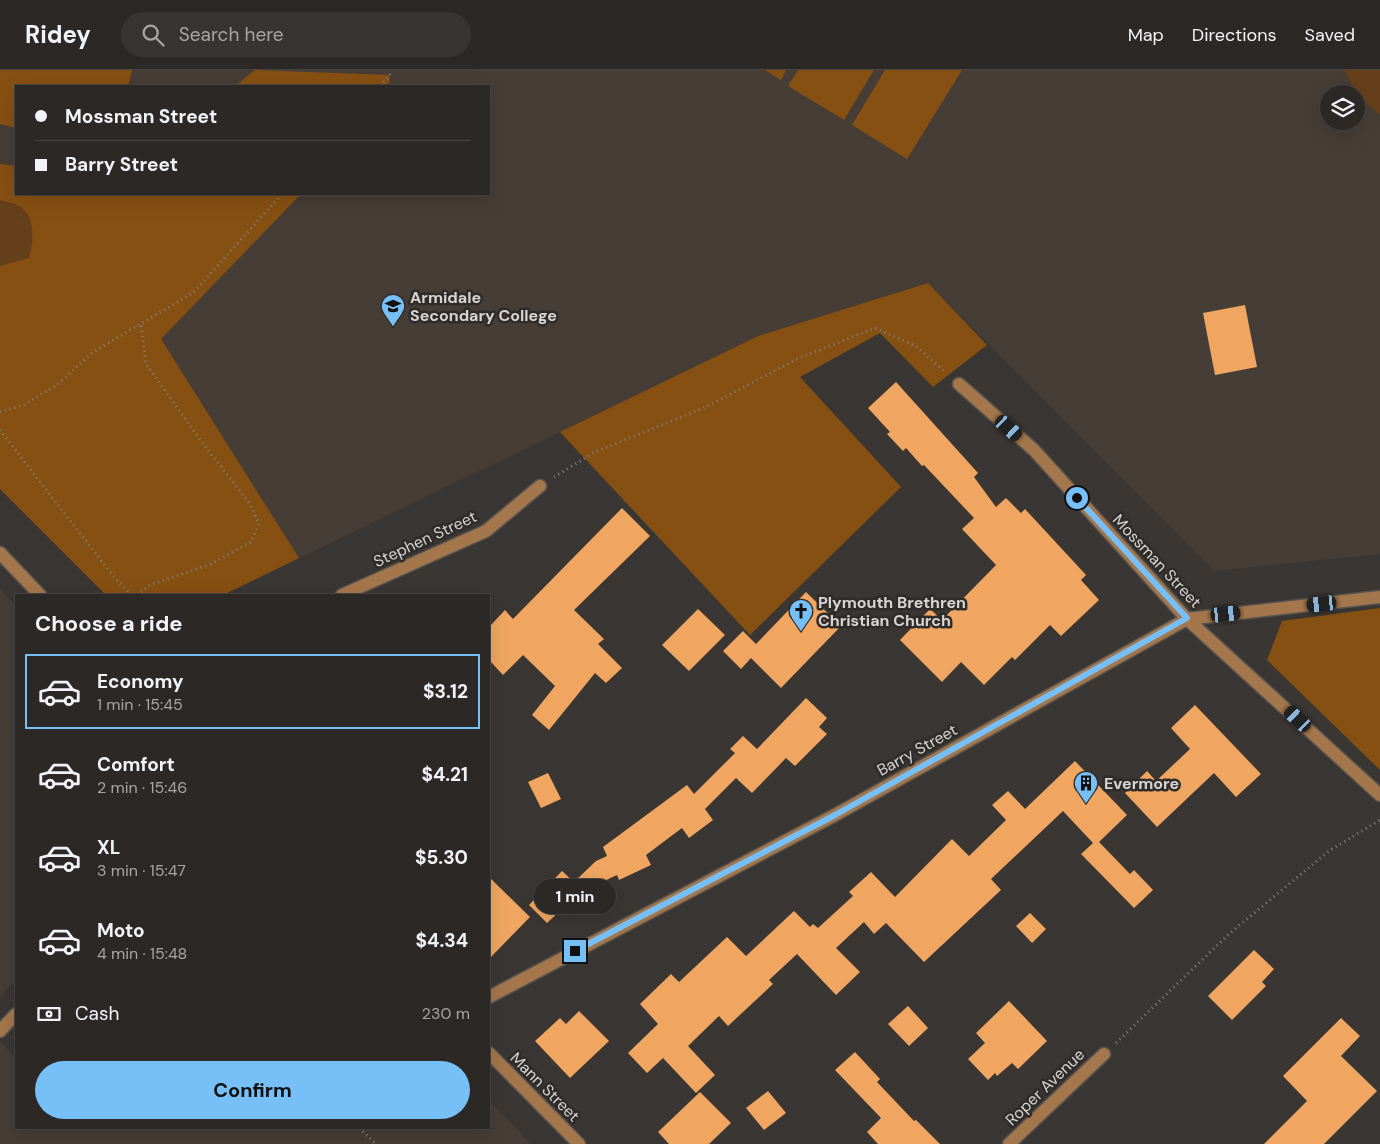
<!DOCTYPE html>
<meta charset="utf-8">
<style>
:root{--surface:#2c2826;--page:#383432;--text:#f1f3f6;--muted:#a6a6a7;--line:#484443;--accent:#77c0f7}
body{margin:0;font-family:"DM Sans",sans-serif;background:var(--page);color:var(--text);height:100vh;display:flex;flex-direction:column;font-size:19px;white-space:nowrap}
*{box-sizing:border-box;margin:0}
p{font-size:16px;color:var(--muted)}
.icon{flex:none;width:28px;height:28px;fill:none;stroke:currentColor;stroke-width:2;stroke-linecap:round;stroke-linejoin:round}
.map{position:relative;flex:1;overflow:hidden}
.sheet{position:absolute;left:15px;top:524px;width:475px;height:535px;display:flex;flex-direction:column;background:var(--surface);border-radius:0px;box-shadow:0 5px 20px #0002,0 0 0 1px var(--line)}
.sheet>*{flex:none}
.guide{position:absolute;left:15px;top:15px;width:475px;height:110px;border-radius:0px;box-shadow:0 5px 20px #0002,0 0 0 1px var(--line);display:grid;align-content:center;height:110px;padding:0 20px;background:var(--surface)}
.tools{position:absolute;left:1320px;top:15px;display:grid;gap:10px}
.tools a{display:grid;place-items:center;width:45px;height:45px;border-radius:50%;background:var(--surface);box-shadow:0 5px 20px #0002,0 0 0 1px var(--line);font-size:25px}
.end{position:absolute;width:22px;height:22px;margin:-11px;border:6px solid #77c0f7;background:#111;box-shadow:0 0 0 2px #111}
.from{border-radius:50%}
.bubble{position:absolute;height:35px;border-radius:18px;background:var(--surface);box-shadow:0 5px 20px #0002,0 0 0 1px var(--line);font-size:16px;font-weight:700;line-height:35px;text-align:center}
.car{position:absolute;width:15px;height:30px;margin:-15px -8px;border-radius:6px;box-shadow:0 0 4px 1px #0007;background:linear-gradient(#222 24%,#8ab4d8 0 40%,#222 0 76%,#8ab4d8 0 86%,#222 0)}
.guide b{display:flex;align-items:center;gap:18px;height:48px;font-size:19px}
.guide b+b{border-top:1px solid var(--line)}
.guide i{width:12px;height:12px;background:var(--text)}
ul{padding:0;list-style:none}
li{display:flex;align-items:center;gap:15px;height:75px;margin:0 10px 8px;padding:0 10px;border:2px solid transparent;border-radius:0px}
li div{flex:1}
li b{display:block;font-size:19px}
li em{font-style:normal;font-weight:700}
li.current{border-color:var(--accent)}
li>.icon{width:45px;height:45px;stroke-width:1.5}
h2{padding:0 20px;font-size:22px;line-height:60px}
.pay{display:flex;align-items:center;gap:12px;height:55px;padding:0 20px;font-size:19px}
.pay p{margin-inline-start:auto}
.primary-button{display:flex;gap:10px;margin-top:auto;padding:10px 20px}
.primary-button a{flex:1;height:58px;border-radius:30px;background:var(--accent);color:#111;font-size:20px;font-weight:700;line-height:58px;text-align:center}
header{display:flex;align-items:center;gap:30px;box-sizing:border-box;height:70px;padding:0 25px;background:var(--surface);border-bottom:1px solid var(--line)}
header strong{font-size:24px}
nav{display:flex;gap:28px;margin-inline-start:auto;font-size:18px}
.search{width:350px;height:45px;background:var(--page);display:flex;align-items:center;gap:12px;box-sizing:border-box;padding:0 18px;border-radius:28px;color:var(--muted);font-size:19px}
.map>svg:first-child{display:block}
</style>
<header>
<strong>Ridey</strong>
<div class="search"><svg class="icon" aria-label="search" viewBox="0 0 24 24"><circle cx="10" cy="10" r="6"/><path d="M15 15l6 6"/></svg>Search here</div>
<nav><a>Map</a><a>Directions</a><a>Saved</a></nav>
</header>
<div class="map">
<svg width="1380" height="1074" viewBox="0 0 1380 1074">
<rect width="100%" height="100%" fill="#3a3633"/>
<path fill="#463d36" fill-rule="evenodd" d="M0,0H1380V484L1214,501L928,213L758,266L223,525H106L0,419ZM16,16H489V124H16ZM1329,24H1356V51H1329Z
M0,519L16,536V910L0,926Z
M0,971L16,988V1058H489V1030L531,1074H0Z"/>
<path fill="#875013" d="M0,0H132L128,16H16V58L0,54Z
M255,0L390,5L389,16H235Z
M765,0H786L781,10Z
M798,0H874L844,50L788,16Z
M885,0H962L907,89L852,55Z
M0,94L16,96V124H301L161,269L299,488L223,525H106L0,419Z
M928,213L987,275L933,317L880,263L800,307L901,417L750,565L560,362L758,266Z
M1380,538V700L1267,590L1282,551Z"/>
<path fill="#66401a" d="M1344,0H1380V45L1358,26Z
M0,130C6,132 14,133 19,136C36,145 34,173 29,188L0,196Z"/>
<path fill="#f0a660" d="M1245,235L1257,297L1215,305L1203,243Z
M896,312L978,403L974,407L996,437L1006,428L1021,443L1025,439L1086,505L1081,510L1099,530L1061,566L1050,555L1015,590L1012,587L984,615L961,592L942,612L900,570L930,539L942,550L996,495L962,459L974,448L924,395L922,396L906,378L903,381L887,364L890,362L868,338Z
M622,438L650,466L574,540L604,569L598,574L622,598L606,613L595,603L549,660L532,645L555,616L523,585L503,605L489,590V557L505,540L513,549Z
M806,522L841,556L781,618L751,588L741,599L723,581L743,561L756,574Z
M698,539L725,565L689,601L662,575Z
M806,628L827,648L819,657L827,664L795,696L786,688L752,723L736,708L705,739L713,750L689,768L682,758L646,785L651,795L619,810L617,805L583,821L586,823L566,844L561,840L547,853L529,835L562,801L574,812L596,791L607,786L603,777L687,715L694,724L735,683L730,679L743,666L757,679Z
M1195,635L1261,704L1236,727L1214,703L1157,757L1125,723L1147,701L1156,711L1190,679L1171,658Z
M1075,691L1127,745L1099,772L1130,804L1134,800L1153,820L1134,838L1081,784L1093,773L1063,741L991,809L1001,820L924,892L886,853L874,864L864,852L836,878L860,902L836,925L797,884L769,910L773,914L728,956L719,946L688,976L715,1005L696,1023L663,988L647,1003L628,983L658,954L640,934L671,904L679,912L727,867L746,886L794,841L810,857L813,854L818,858L853,826L849,822L871,802L895,827L952,769L969,786L1006,750L992,735L1008,721L1025,739Z
M548,703L561,729L541,738L528,712Z
M489,807L530,847L489,889Z
M1030,843L1046,859L1032,873L1016,856Z
M1254,880L1274,899L1262,912L1266,916L1232,950L1208,926Z
M1009,931L1047,971L1018,999L1012,993L997,1006L995,1003L988,1010L968,989L985,973L976,963Z
M908,936L928,958L909,976L888,954Z
M579,941L609,971L570,1008L535,971L560,948L566,954Z
M1341,948L1360,966L1341,986L1377,1021L1324,1074H1264L1307,1031L1283,1006Z
M855,982L880,1009L877,1012L914,1051L916,1050L940,1074H878L867,1062L881,1048L835,1000Z
M768,1021L786,1043L764,1060L746,1038Z
M700,1022L731,1053L709,1074H669L658,1062Z"/>
<g fill="none" stroke-linecap="round" stroke-linejoin="round">
<g stroke="#565350" stroke-width="15">
<path id="minor" d="M959,314L1034,380L1187,549L1380,725
M0,483L40,525
M342,525L486,461L540,416
M489,927L835,745L1187,549L1380,527
M0,961L16,944
M489,983L579,1074
M1009,1074L1104,984"/>
</g>
<path stroke="#83807e" stroke-width="3" stroke-dasharray="1 4" stroke-linecap="butt" d="M380,16L392,2
M0,342L24,335L58,314L93,282L193,223L282,124
M0,360L110,502L131,525
M554,407L595,382L704,338L797,289L875,258L916,276L945,302
M137,525L150,515L211,494L251,472L259,454L250,434L201,371L146,294L141,252
M1116,973L1230,863L1329,781L1380,750
M359,1058L376,1074"/>
<use href="#minor" stroke="#a4764b" stroke-width="12"/>
</g>
<g fill="none" stroke-linecap="round" stroke-linejoin="round">
<path stroke="#77c0f7" stroke-width="6" d="M575,881L835,745L1187,548L1077,428"/>
</g>
<defs>
<g id="school-pin" transform="scale(1.25)"><path d="M0 17L-7.5 6A9.5 9.5 0 1 1 7.5 6Z" fill="#77c0f7" stroke="#302c29"/><path d="M0-5L7-2L0 1L-7-2ZM-4 1L0 2.5L4 1V4Q0 6-4 4Z" fill="#111"/></g>
<g id="church-pin" transform="scale(1.25)"><path d="M0 17L-7.5 6A9.5 9.5 0 1 1 7.5 6Z" fill="#77c0f7" stroke="#302c29"/><path d="M-1.2-6h2.4v3.5h3.3v2.4h-3.3V6h-2.4V-.1h-3.3v-2.4h3.3Z" fill="#111"/></g>
<g id="building-pin" transform="scale(1.25)"><path d="M0 17L-7.5 6A9.5 9.5 0 1 1 7.5 6Z" fill="#77c0f7" stroke="#302c29"/><path d="M-4-6H4V6H1V3H-1V6H-4ZM-2.5-4.3h1.7v1.8h-1.7ZM.8-4.3h1.7v1.8H.8ZM-2.5-1h1.7V.8h-1.7ZM.8-1h1.7V.8H.8Z" fill="#111"/></g>
</defs>
<g fill-rule="evenodd">
<use href="#school-pin" x="393" y="236"/>
<use href="#church-pin" x="801" y="541"/>
<use href="#building-pin" x="1086" y="713"/>
</g>
<g text-anchor="middle" dominant-baseline="central" stroke-width="5" stroke-linejoin="round" paint-order="stroke">
<g font-size="16" font-weight="bold" fill="#d7d5d3" stroke="#302c29" text-anchor="start">
<text x="410" y="227">Armidale<tspan x="410" dy="18">Secondary College</tspan></text>
<text x="818" y="532">Plymouth Brethren<tspan x="818" dy="18">Christian Church</tspan></text>
<text x="1104" y="713">Evermore</text>
</g>
<g font-size="16" fill="#d7d5d3" stroke="#302c29">
<text transform="translate(425 469) rotate(-25)">Stephen Street</text>
<text transform="translate(1157 491) rotate(47)">Mossman Street</text>
<text transform="translate(917 680) rotate(-29)">Barry Street</text>
<text transform="translate(545 1017) rotate(45)">Mann Street</text>
<text transform="translate(1045 1017) rotate(-44)">Roper Avenue</text>
</g>
</g>
</svg>
<div class="tools">
<a><svg class="icon" aria-label="layers" viewBox="0 0 24 24"><path d="M12 4l9 5-9 5-9-5zM3 14l9 5 9-5"/></svg></a>
</div>
<i class="end from" style="left:1077px;top:428px"></i>
<i class="end" style="left:575px;top:881px"></i>
<div class="bubble" style="left:534px;top:809px;width:82px">1 min</div>
<i class="car" style="left:1009px;top:358px;rotate:132deg"></i>
<i class="car" style="left:1322px;top:534px;rotate:264deg"></i>
<i class="car" style="left:1226px;top:544px;rotate:84deg"></i>
<i class="car" style="left:1298px;top:649px;rotate:313deg"></i>
<div class="guide">
<b><i class="from"></i>Mossman Street</b>
<b><i></i>Barry Street</b>
</div>
<section class="sheet">
<h2>Choose a ride</h2>
<ul>
<li class="current"><svg class="icon" aria-label="car" viewBox="0 0 24 24"><path d="M5 17H2v-5l4-1 3-4h7l3 4 3 1v5h-3M9 17h6M6 11h13"/><circle cx="7" cy="17" r="2"/><circle cx="17" cy="17" r="2"/></svg><div><b>Economy</b><p>1 min · 15:45</p></div><em>$3.12</em></li>
<li><svg class="icon" aria-label="car" viewBox="0 0 24 24"><path d="M5 17H2v-5l4-1 3-4h7l3 4 3 1v5h-3M9 17h6M6 11h13"/><circle cx="7" cy="17" r="2"/><circle cx="17" cy="17" r="2"/></svg><div><b>Comfort</b><p>2 min · 15:46</p></div><em>$4.21</em></li>
<li><svg class="icon" aria-label="car" viewBox="0 0 24 24"><path d="M5 17H2v-5l4-1 3-4h7l3 4 3 1v5h-3M9 17h6M6 11h13"/><circle cx="7" cy="17" r="2"/><circle cx="17" cy="17" r="2"/></svg><div><b>XL</b><p>3 min · 15:47</p></div><em>$5.30</em></li>
<li><svg class="icon" aria-label="car" viewBox="0 0 24 24"><path d="M5 17H2v-5l4-1 3-4h7l3 4 3 1v5h-3M9 17h6M6 11h13"/><circle cx="7" cy="17" r="2"/><circle cx="17" cy="17" r="2"/></svg><div><b>Moto</b><p>4 min · 15:48</p></div><em>$4.34</em></li>
</ul>
<div class="pay"><svg class="icon" aria-label="cash" viewBox="0 0 24 24"><path d="M3 7h18v10H3z"/><circle cx="12" cy="12" r="2"/></svg>Cash<p>230 m</p></div>
<div class="primary-button"><a>Confirm</a></div>
</section>
</div>
